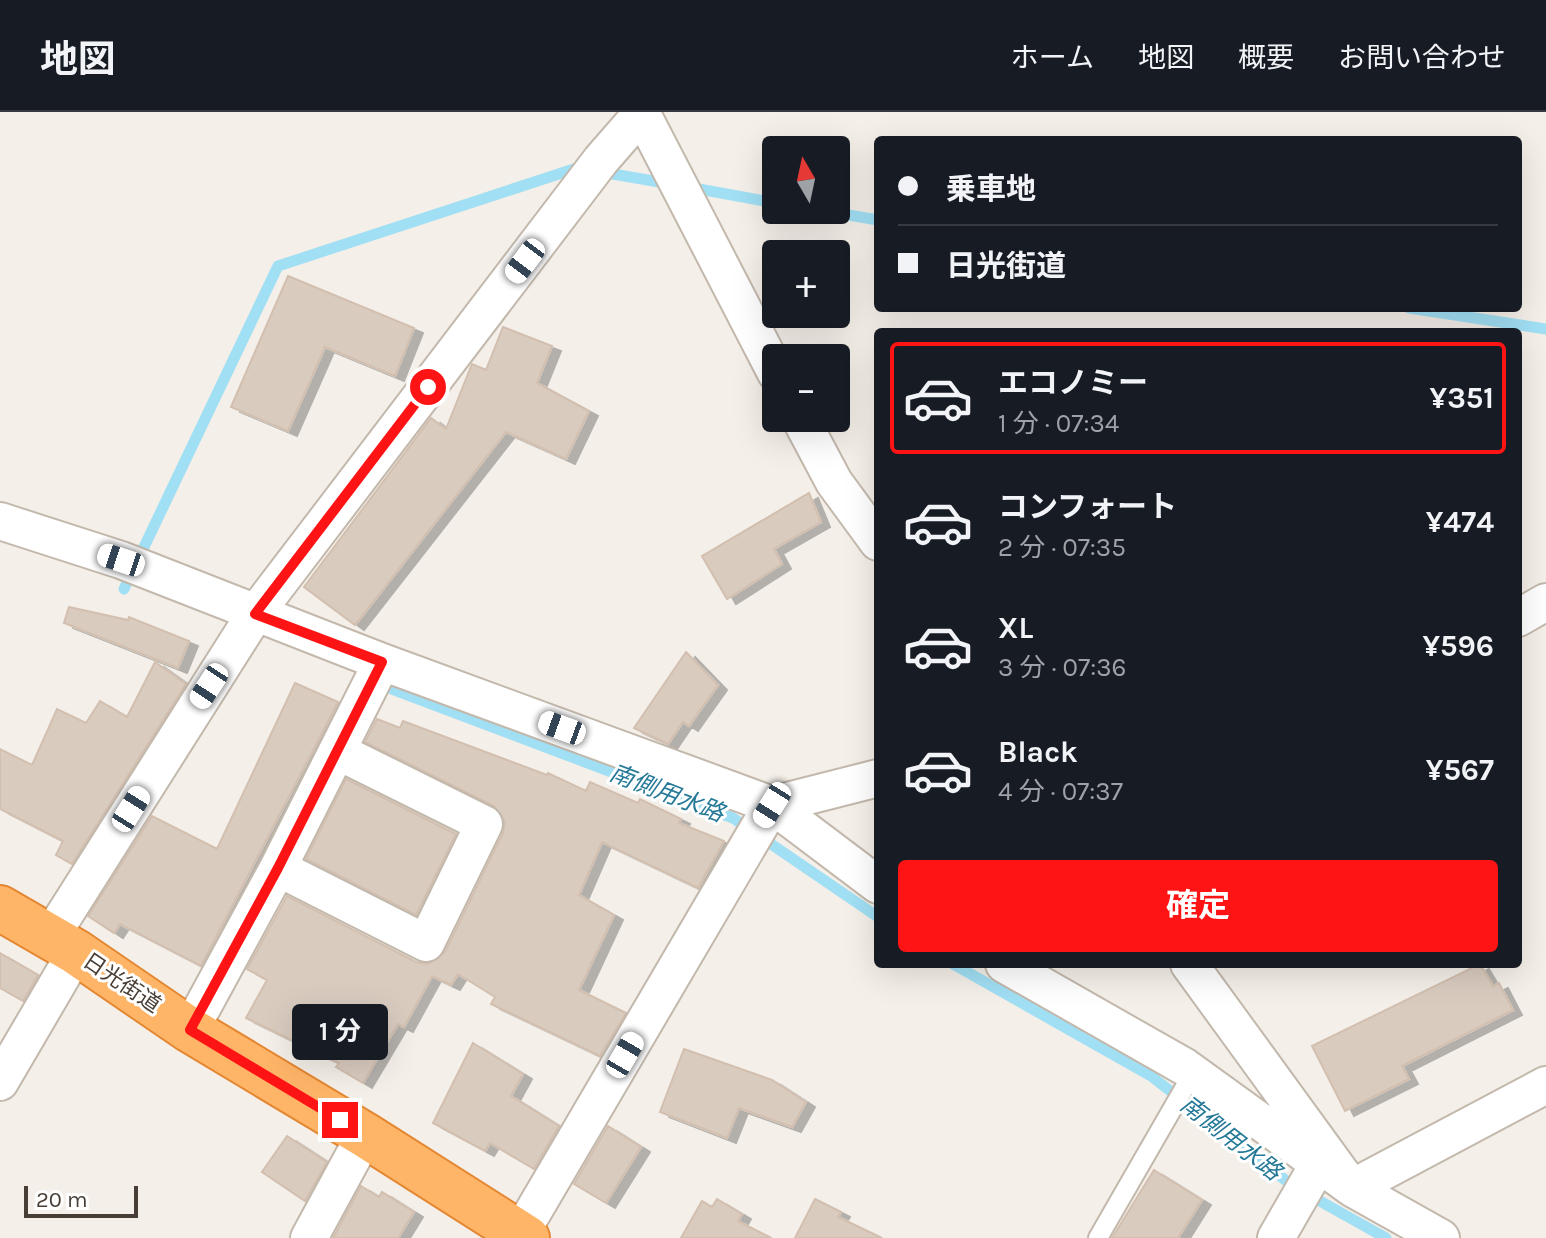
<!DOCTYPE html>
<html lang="ja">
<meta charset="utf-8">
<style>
:root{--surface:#171b24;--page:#20242c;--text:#f1f3f6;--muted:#9ea1a6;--line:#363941;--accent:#ff1415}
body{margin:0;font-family:Karla,"Noto Sans JP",sans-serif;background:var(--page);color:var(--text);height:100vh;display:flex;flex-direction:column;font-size:30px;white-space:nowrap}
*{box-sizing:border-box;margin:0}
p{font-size:26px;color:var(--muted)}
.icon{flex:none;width:44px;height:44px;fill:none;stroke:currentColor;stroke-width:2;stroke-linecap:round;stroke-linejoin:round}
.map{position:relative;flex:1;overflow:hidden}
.drawer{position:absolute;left:874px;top:216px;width:648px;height:640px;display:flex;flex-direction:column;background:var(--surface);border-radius:8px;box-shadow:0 8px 32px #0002}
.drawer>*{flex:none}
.guide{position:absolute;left:874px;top:24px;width:648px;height:176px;border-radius:8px;box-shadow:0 8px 32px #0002;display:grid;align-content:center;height:176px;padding:0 24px;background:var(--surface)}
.needle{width:52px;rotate:351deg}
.controls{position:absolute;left:762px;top:24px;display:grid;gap:16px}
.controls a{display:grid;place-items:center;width:88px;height:88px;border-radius:8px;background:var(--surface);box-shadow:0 8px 32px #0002;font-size:40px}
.scale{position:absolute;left:24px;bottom:20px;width:114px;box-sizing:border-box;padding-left:8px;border:4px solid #483e36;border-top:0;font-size:22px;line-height:28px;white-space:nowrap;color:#483e36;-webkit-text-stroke:6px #fff;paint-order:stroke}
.end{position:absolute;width:36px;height:36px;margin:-18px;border:10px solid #ff1415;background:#fff;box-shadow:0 0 0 4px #fff}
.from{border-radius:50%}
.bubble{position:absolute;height:56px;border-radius:8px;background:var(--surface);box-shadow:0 8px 32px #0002;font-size:26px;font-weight:700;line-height:56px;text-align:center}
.car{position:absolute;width:24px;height:48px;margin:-24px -12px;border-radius:10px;box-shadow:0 0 6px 2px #0007;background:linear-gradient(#fff 24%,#345 0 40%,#fff 0 76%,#345 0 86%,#fff 0)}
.guide b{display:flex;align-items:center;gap:28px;height:76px;font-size:30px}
.guide b+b{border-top:2px solid var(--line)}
.guide i{width:20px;height:20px;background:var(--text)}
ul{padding:14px 0 0;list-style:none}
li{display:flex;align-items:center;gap:24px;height:112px;margin:0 16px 12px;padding:0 8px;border:4px solid transparent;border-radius:8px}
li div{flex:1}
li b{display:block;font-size:30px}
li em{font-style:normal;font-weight:700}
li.on{border-color:var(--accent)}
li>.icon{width:72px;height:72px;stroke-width:1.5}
.primary-button{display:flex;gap:16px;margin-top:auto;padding:16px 24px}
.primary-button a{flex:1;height:92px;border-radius:8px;background:var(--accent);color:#fff;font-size:32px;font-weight:700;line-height:92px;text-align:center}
header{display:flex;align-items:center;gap:48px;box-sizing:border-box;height:112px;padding:0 40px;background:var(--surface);border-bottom:2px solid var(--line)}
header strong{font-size:38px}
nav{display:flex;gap:44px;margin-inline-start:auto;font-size:28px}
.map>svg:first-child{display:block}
</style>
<header>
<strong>地図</strong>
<nav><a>ホーム</a><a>地図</a><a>概要</a><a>お問い合わせ</a></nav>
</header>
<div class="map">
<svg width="1546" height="1126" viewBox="0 0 1546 1126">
<defs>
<filter id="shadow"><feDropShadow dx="9" dy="5" stdDeviation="0" flood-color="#0004"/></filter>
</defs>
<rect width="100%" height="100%" fill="#f4efe8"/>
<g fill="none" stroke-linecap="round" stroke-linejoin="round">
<path stroke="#a1dff4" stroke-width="11" d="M601,60L671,72
M688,75L776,91
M819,98L878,108
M1409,196L1546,217
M124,477L278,154L577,56L584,57
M392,577L733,706L878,805
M953,852L1151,964L1293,1074L1386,1126"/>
</g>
<path fill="#dacbbf" stroke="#d2bfaf" stroke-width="2" filter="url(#shadow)" d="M288,164L414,216L395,264L325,235L288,319L231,295Z
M503,215L552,234L537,271L589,299L566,347L506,320L355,513L304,475L431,306L446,317L472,252L486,258Z
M809,381L821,410L774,437L782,452L727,487L702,444Z
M69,495L128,508L129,505L189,529L178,556L64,511Z
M686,540L718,573L689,614L683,610L668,632L634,616Z
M155,550L186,572L72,752L56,743L63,729L0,697V637L32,653L57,597L86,611L100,589L127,605Z
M295,571L338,590L201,854L120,812L114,821L88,804L152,704L217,737Z
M377,607L400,616L403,609L547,663L548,661L586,679L590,670L638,691L640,687L681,707L679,711L724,729L698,776L602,730L579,783L614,803L579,878L626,901L600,944L491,892L495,885L458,862L451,873L432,864L404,915L398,912L363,971L336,955L339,951L246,906L267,868L247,857L287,784L416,850L428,852L445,840L503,721L505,710L494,694L365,630Z
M346,667L456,722L416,803L306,747Z
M0,841L38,863L23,889L0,876Z
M1480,852L1493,874L1499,871L1513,898L1402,954L1409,967L1345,999L1312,934Z
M473,931L523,962L511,984L559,1014L534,1057L490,1031L485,1039L433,1011Z
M684,937L772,968L806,990L792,1015L739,996L727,1026L660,1000Z
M608,1014L641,1035L606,1091L574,1072Z
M287,1024L327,1050L305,1089L262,1060Z
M1154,1058L1202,1088L1178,1126H1112Z
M361,1074L379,1085L382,1080L414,1100L398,1126H333Z
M717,1087L742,1102L738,1109L771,1126H681L702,1089L712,1095Z
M815,1087L841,1100L838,1105L882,1126H795Z"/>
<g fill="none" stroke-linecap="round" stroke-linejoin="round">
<g stroke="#c3b8ac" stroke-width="22">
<path id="lane" d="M1098,1126L1193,961"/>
</g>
<g stroke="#c3b8ac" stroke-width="40">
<path id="street" d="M641,0L776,261
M800,306L834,370L878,430
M0,409L121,448L382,550L772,693L878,773
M1518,506L1546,490
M278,756L426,831L484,712L337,639
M51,824L255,502L601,48L642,1
M1004,852L1185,955L1352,1076L1546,973
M1189,852L1352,1076L1441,1126
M190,918L278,756L382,550
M0,970L76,840
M520,1122L772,693L878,666
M309,1126L365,1023
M1276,1126L1318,1053"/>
</g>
<g stroke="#e48732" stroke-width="48">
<path id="highway" d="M0,796L76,840L190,918L365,1023L527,1126"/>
</g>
<use href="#lane" stroke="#fff" stroke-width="18"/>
<use href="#street" stroke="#fff" stroke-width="36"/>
<use href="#highway" stroke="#ffb568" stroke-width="44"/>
</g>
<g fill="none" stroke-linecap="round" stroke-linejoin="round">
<path stroke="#ff1415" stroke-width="10" d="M340,1008L190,918L278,756L382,550L255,502L428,275"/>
</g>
<g text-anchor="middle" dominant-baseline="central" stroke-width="6" stroke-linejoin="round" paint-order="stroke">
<g font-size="22" fill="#483e36" stroke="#fff">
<text transform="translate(122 871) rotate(34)">日光街道</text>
</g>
<g font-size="24" font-style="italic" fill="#257997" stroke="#fff">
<text transform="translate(667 681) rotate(21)">南側用水路</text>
<text transform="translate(1231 1026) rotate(38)">南側用水路</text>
</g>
</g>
</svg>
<div class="controls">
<a><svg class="needle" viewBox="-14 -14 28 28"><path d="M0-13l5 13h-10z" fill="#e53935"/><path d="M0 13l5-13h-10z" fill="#9ea1a6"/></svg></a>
<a>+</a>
<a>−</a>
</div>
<div class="scale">20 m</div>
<i class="end from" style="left:428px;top:275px"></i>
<i class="end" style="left:340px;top:1008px"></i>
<div class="bubble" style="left:292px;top:892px;width:96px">1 分</div>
<i class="car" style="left:525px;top:149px;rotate:217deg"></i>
<i class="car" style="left:121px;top:448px;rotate:288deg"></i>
<i class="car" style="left:209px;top:574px;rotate:213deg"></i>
<i class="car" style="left:562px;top:616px;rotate:290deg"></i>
<i class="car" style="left:772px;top:693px;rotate:212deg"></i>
<i class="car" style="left:131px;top:697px;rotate:32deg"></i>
<i class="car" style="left:625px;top:943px;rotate:30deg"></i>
<div class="guide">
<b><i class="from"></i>乗車地</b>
<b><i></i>日光街道</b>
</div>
<section class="drawer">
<ul>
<li class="on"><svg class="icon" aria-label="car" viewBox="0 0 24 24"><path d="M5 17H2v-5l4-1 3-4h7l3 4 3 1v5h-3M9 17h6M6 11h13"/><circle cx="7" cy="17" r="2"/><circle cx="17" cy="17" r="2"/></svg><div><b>エコノミー</b><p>1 分 · 07:34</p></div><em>¥351</em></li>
<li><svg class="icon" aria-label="car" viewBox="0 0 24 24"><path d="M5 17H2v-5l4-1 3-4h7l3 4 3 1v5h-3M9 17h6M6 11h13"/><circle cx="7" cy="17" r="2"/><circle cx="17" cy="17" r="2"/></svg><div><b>コンフォート</b><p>2 分 · 07:35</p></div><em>¥474</em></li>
<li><svg class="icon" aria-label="car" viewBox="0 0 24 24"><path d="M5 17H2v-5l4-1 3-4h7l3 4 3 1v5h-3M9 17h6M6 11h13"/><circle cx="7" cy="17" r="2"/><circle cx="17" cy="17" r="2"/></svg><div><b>XL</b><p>3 分 · 07:36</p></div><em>¥596</em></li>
<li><svg class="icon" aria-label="car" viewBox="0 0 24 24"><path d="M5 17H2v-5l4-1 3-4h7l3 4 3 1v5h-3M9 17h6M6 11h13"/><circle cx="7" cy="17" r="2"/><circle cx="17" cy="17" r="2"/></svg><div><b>Black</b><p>4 分 · 07:37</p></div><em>¥567</em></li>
</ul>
<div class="primary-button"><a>確定</a></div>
</section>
</div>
